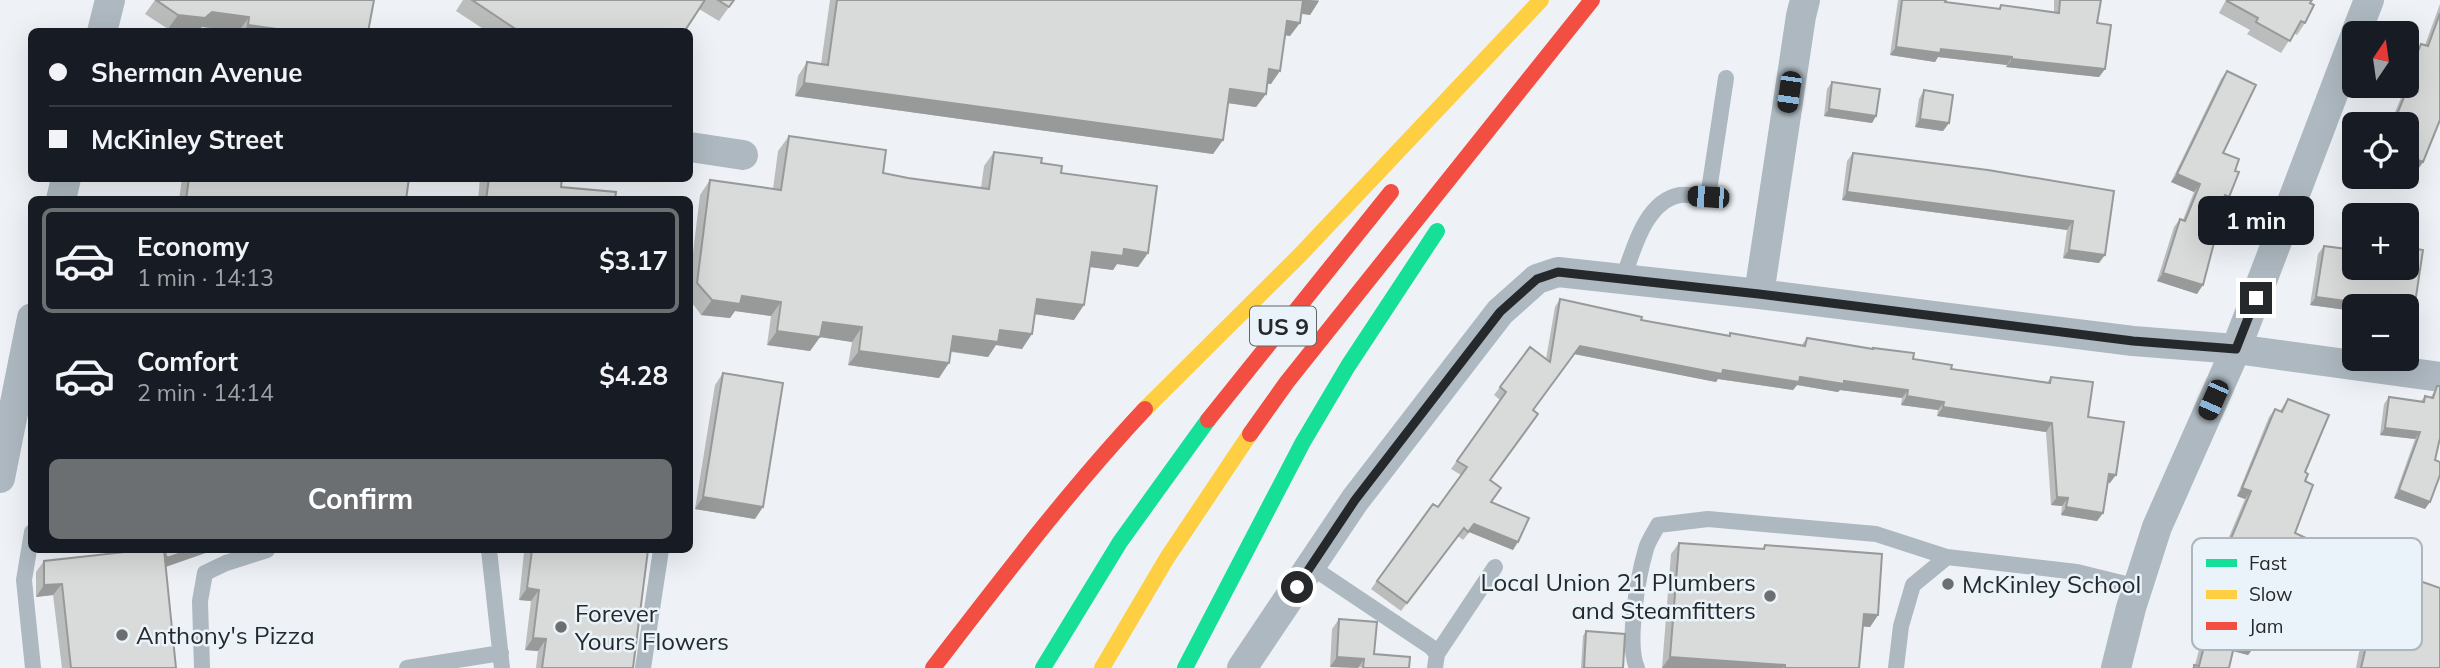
<!DOCTYPE html>
<meta charset="utf-8">
<style>
:root{--surface:#171b24;--page:#20242c;--text:#f1f3f6;--muted:#9ea1a6;--line:#363941;--accent:#6c6f72}
body{margin:0;font-family:Mulish,sans-serif;background:var(--page);color:var(--text);height:100vh;display:flex;flex-direction:column;font-size:26px;white-space:nowrap}
*{box-sizing:border-box;margin:0}
p{font-size:23px;color:var(--muted)}
.icon{flex:none;width:38px;height:38px;fill:none;stroke:currentColor;stroke-width:2;stroke-linecap:round;stroke-linejoin:round}
.map{position:relative;flex:1;overflow:hidden}
.panel{position:absolute;left:28px;top:196px;width:665px;height:357px;display:flex;flex-direction:column;background:var(--surface);border-radius:10px;box-shadow:0 7px 28px #0002}
.panel>*{flex:none}
.hud{position:absolute;left:28px;top:28px;width:665px;height:154px;border-radius:10px;box-shadow:0 7px 28px #0002;display:grid;align-content:center;height:154px;padding:0 21px;background:var(--surface)}
.needle{width:46px;rotate:13deg}
.buttons{position:absolute;left:2342px;top:21px;display:grid;gap:14px}
.buttons a{display:grid;place-items:center;width:77px;height:77px;border-radius:10px;background:var(--surface);box-shadow:0 7px 28px #0002;font-size:35px}
.end{position:absolute;width:32px;height:32px;margin:-16px;border:9px solid #26292b;background:#fff;box-shadow:0 0 0 4px #fff}
.from{border-radius:50%}
.bubble{position:absolute;height:49px;border-radius:10px;background:var(--surface);box-shadow:0 7px 28px #0002;font-size:23px;font-weight:700;line-height:49px;text-align:center}
.car{position:absolute;width:21px;height:42px;margin:-21px -10px;border-radius:9px;box-shadow:0 0 5px 2px #0007;background:linear-gradient(#222 24%,#8ab4d8 0 40%,#222 0 76%,#8ab4d8 0 86%,#222 0)}
.hud b{display:flex;align-items:center;gap:24px;height:66px;font-size:26px}
.hud b+b{border-top:2px solid var(--line)}
.hud i{width:18px;height:18px;background:var(--text)}
ul{padding:12px 0 0;list-style:none}
li{display:flex;align-items:center;gap:21px;height:105px;margin:0 14px 10px;padding:0 7px;border:4px solid transparent;border-radius:10px}
li div{flex:1}
li b{display:block;font-size:26px}
li em{font-style:normal;font-weight:700}
li.selected{border-color:var(--accent)}
li>.icon{width:63px;height:63px;stroke-width:1.5}
.button{display:flex;gap:14px;margin-top:auto;padding:14px 21px}
.button a{flex:1;height:80px;border-radius:10px;background:var(--accent);color:#fff;font-size:28px;font-weight:700;line-height:80px;text-align:center}
.map>svg:first-child{display:block}
</style>
<div class="map">
<svg width="2440" height="668" viewBox="0 0 2440 668">
<rect width="100%" height="100%" fill="#eef2f6"/>
<g fill="none" stroke-linecap="round" stroke-linejoin="round">
<path stroke="#adb8c0" stroke-width="16" d="M1623,279C1633,251 1645,201 1680,195C1689,194 1700,196 1708,197L1726,78
M32,532L24,580L33,668
M489,550L502,668
M1310,566L1431,647L1437,654L1435,668
M1437,654L1495,567
M202,668L200,601L205,573L226,563L267,550
M407,668L501,653
M643,668L661,550
M1637,668C1626,644 1638,576 1646,549C1648,541 1654,533 1658,525L1708,519L1876,534L1947,557
M1896,668L1901,626L1913,585L1947,557L2077,572L2138,587"/>
<path stroke="#adb8c0" stroke-width="30" d="M102,32L110,0
M2356,33L2369,0
M690,147L743,155
M61,200L66,178
M1759,294L1801,16L1805,0
M0,478L32,318
M1242,668L1355,500L1500,312L1537,279L1558,272L1759,294L2133,341L2236,349L2440,377
M2116,668L2131,608L2157,527L2236,349L2354,39"/>
<path stroke="#16e098" stroke-width="16" d="M1043,668L1120,542L1208,420
M1185,668L1303,442L1348,366L1437,231"/>
<path stroke="#ffcf43" stroke-width="16" d="M1145,409L1300,255L1541,0
M1102,668L1167,558L1250,434"/>
<path stroke="#f24e42" stroke-width="16" d="M1208,420L1391,192
M1250,434L1287,382L1592,0
M933,668C1001,580 1069,490 1145,409"/>
</g>
<path fill="#bbbcbc" d="M155,0H374L368,32H239L202,27L196,32L168,29L145,14Z
M463,0H734L719,21L699,9L684,32H488L456,11Z
M830,0H1319L1310,15L1301,14L1290,36L1285,35L1271,84H1267L1266,94L1256,107L1228,103L1223,140L1213,154L795,96L798,76L807,62L821,64Z
M1898,0H1946L1945,2L1998,9L2001,5L2054,12V0H2101L2097,23L2105,69L2099,77L2006,67L2007,65L1938,57L1935,62L1890,55Z
M2226,0H2312L2305,23L2297,35L2294,33L2281,53L2247,34L2250,30L2219,13Z
M2440,4V120L2423,162L2416,172L2406,168V124H2390L2406,86L2408,78H2406V74L2414,54L2421,44L2425,45Z
M2227,71L2223,153L2235,171L2223,205L2222,204L2208,236L2197,294L2157,281L2174,227L2180,219L2183,220L2194,192L2171,182L2221,79Z
M1832,82L1876,116L1872,123L1824,116L1827,89Z
M1924,90L1949,123L1943,131L1915,127L1919,99Z
M789,136L883,173L908,178L981,188L984,166L994,152L1041,163L1061,173L1148,253L1138,267L1117,264L1113,270L1090,267L1074,320L1035,314L1022,349L996,345L988,357L951,352L939,378L848,365L852,342L820,337L810,351L767,345L771,316L735,311L730,318L701,315L690,300V278L700,195L710,180L773,189L778,151Z
M1853,153L2114,191L2099,263L2063,258L2067,230L1842,200L1847,161Z
M182,178H409L406,200H179Z
M480,178H562L561,187L615,200H478Z
M2324,246L2414,310L2408,319L2406,318V306H2354V311L2310,305L2318,254Z
M1560,299L1641,320L1729,335L1730,333L1801,346L1807,338L1872,349L1873,348L1951,369L2047,383L2051,377L2088,417L2110,483H2108L2103,513L2097,521L2061,515L2062,506L2051,505L2046,432L1937,416L1938,410L1901,405L1902,398L1840,390L1838,392L1797,385L1793,390L1718,379L1716,382L1574,354L1533,410L1490,480L1491,502L1513,550L1469,532L1463,540L1458,536L1401,611L1371,589L1433,504L1438,507L1461,475L1451,469L1500,400L1494,395L1530,347L1546,359L1555,307Z
M723,373L755,519L695,509L715,385Z
M2437,386L2425,509L2394,498L2415,439L2380,435L2384,404L2389,397L2421,401L2425,396L2431,397Z
M2288,399L2305,472V481L2295,533L2291,574L2285,582L2262,573L2254,605L2258,641L2255,640L2254,647L2248,655L2233,651L2229,668H2192L2194,665H2195L2213,597L2219,588L2230,591L2239,564L2221,556L2245,499L2237,496L2269,417L2275,409L2280,411Z
M1679,543L1762,549L1765,545L1878,615L1870,627L1863,626L1859,668H1662L1671,554Z
M214,550L166,567L176,668H62L53,595L36,597V572L44,561Z
M512,550H648L633,668H536L538,651L525,650L531,601L519,600L524,552Z
M2417,580L2440,668H2356L2359,652L2367,642L2398,648L2405,638H2407L2408,634L2404,632L2410,615L2402,612L2410,590Z
M1339,619L1374,654L1409,668L1330,667L1332,629Z
M1586,631L1623,668H1581L1583,636Z"/>
<path fill="#989999" d="M1302,0H1309L1319,1L1310,15L1294,12Z
M212,12L249,17L239,31L202,27L196,32L168,29L178,15Z
M1287,21L1300,23L1290,36L1278,34Z
M248,25L298,32H243Z
M1896,47L1941,49L2012,57L2007,65L1938,57L1935,62L1890,55Z
M2012,59L2105,69L2099,77L2006,67Z
M2412,67L2416,68L2408,78H2406V75Z
M1269,69L1280,71L1271,84L1260,83Z
M804,83L1223,140L1213,154L795,96Z
M1230,89L1266,94L1256,107L1220,102Z
M1829,109L1876,116L1872,123L1824,116Z
M1920,119L1949,123L1943,131L1915,127Z
M2406,155L2423,162L2416,172L2406,168Z
M2177,174L2200,184L2194,192L2171,182Z
M1847,192L2073,221L2067,230L1842,200Z
M2225,195L2229,197L2223,205L2220,204Z
M1124,249L1148,253L1138,267L1117,264L1113,270L1082,266L1092,252Z
M2069,250L2105,255L2099,263L2063,258Z
M2163,273L2203,285L2197,294L2157,281Z
M742,296L781,302L771,316L735,311L730,318L701,315L712,300Z
M2316,297L2384,306H2354V311L2310,305Z
M1037,299L1084,305L1074,320L1027,313Z
M2406,309L2414,310L2408,319L2406,318Z
M823,322L862,327L852,342L820,337L810,351L767,345L777,331Z
M1000,330L1032,334L1022,349L996,345L988,357L943,350L953,336Z
M1580,346L1723,370L1844,381L1908,390L1902,398L1840,390L1838,392L1797,385L1793,390L1718,379L1716,382L1574,354Z
M859,351L949,363L939,378L848,365Z
M1907,396L1944,402L1938,410L1901,405Z
M1943,407L2052,423L2046,432L1937,416Z
M2385,428L2420,432L2415,439L2380,435Z
M2109,474L2116,475L2110,483L2103,482Z
M2242,488L2251,491L2245,499L2237,496Z
M2399,490L2430,502L2425,509L2394,498Z
M703,497L763,507L755,519L695,509Z
M2057,497L2068,498L2062,506L2051,505Z
M2066,507L2103,513L2097,521L2061,515Z
M1474,524L1518,542L1513,550L1469,532L1463,540Z
M2227,548L2245,555L2239,564L2221,556Z
M190,550H214L159,569L167,558Z
M512,550H526L524,552Z
M2265,564L2291,574L2285,582L2259,572Z
M62,584L53,595L36,597L44,585Z
M527,588L539,590L531,601L519,600Z
M2409,601L2417,605L2410,615L2402,612Z
M1864,614L1878,615L1870,627L1855,626Z
M2411,622L2415,623L2408,634L2404,632Z
M2258,631L2264,633L2258,641L2252,639Z
M533,638L546,639L538,651L525,650Z
M2235,642L2254,647L2248,655L2229,650Z
M1337,657L1364,659L1358,668L1330,667Z
M1670,657L1785,665L1783,668H1662Z"/>
<path fill="#d9dbdb" stroke="#989999" stroke-width="2" d="M156,0H374L368,32H298L248,25L249,17L212,12L205,18L178,15Z
M472,0H705L684,32H581L578,29L576,32H520Z
M718,0H734L729,7Z
M837,0H1303L1300,23L1287,21L1280,71L1269,69L1266,94L1230,89L1223,140L804,83L807,62L828,65Z
M1902,0H1946L1945,2L2000,9L2001,5L2059,13L2060,0H2101L2097,23L2111,25L2105,69L2012,59V57L1941,49L1940,53L1896,47Z
M2228,0H2312L2310,3L2314,5L2305,23L2301,21L2290,41L2256,22L2258,18L2227,1Z
M2440,13V120L2423,162L2406,155V124H2393L2416,68L2412,67L2421,44L2428,46Z
M2227,71L2256,85L2223,153L2239,159L2235,171L2239,172L2229,197L2225,195L2208,236L2215,239L2203,285L2163,273L2180,219L2185,221L2200,184L2177,174Z
M1832,82L1880,89L1876,116L1829,109Z
M1924,90L1953,95L1949,123L1920,119Z
M789,136L886,150L883,173L908,178L989,189L994,152L1042,158L1041,163L1062,166L1061,173L1157,186L1148,253L1124,249L1123,256L1092,252L1084,305L1037,299L1032,334L1000,330L998,342L953,336L949,363L859,351L862,327L823,322L820,337L777,331L781,302L742,296L740,304L712,300L697,283L710,180L781,190Z
M1853,153L1988,170L2114,191L2105,255L2069,250L2073,221L1847,192Z
M189,178H409L406,200H186Z
M489,178H562L561,187L616,192L615,200H486Z
M2324,246L2354,250V268H2406V247L2423,250L2414,310L2406,309V306H2384L2316,297Z
M1560,299L1642,317L1641,320L1730,336V333L1805,346L1807,338L1873,349V348L1914,353L1913,359L1952,365L1951,369L2050,383L2051,377L2093,382L2088,417L2124,422L2116,475L2109,474L2103,513L2066,507L2068,498L2057,497L2052,423L1943,407L1944,402L1907,396L1908,390L1844,381V384L1800,377L1799,382L1723,370L1722,374L1580,346L1533,410L1538,414L1490,480L1501,488L1491,502L1529,518L1518,542L1474,524L1468,532L1464,528L1407,603L1377,581L1433,504L1438,507L1467,467L1457,461L1506,392L1500,387L1530,347L1550,362Z
M723,373L783,383L763,507L703,497Z
M2437,386H2440V438L2435,460L2440,462V475L2430,502L2399,490L2420,432L2385,428L2389,397L2424,402L2425,396L2433,398Z
M2288,399L2329,415L2305,472L2308,474L2305,481L2313,485L2295,533L2306,538L2291,574L2265,564L2254,605L2270,609L2264,633L2258,631L2254,647L2235,642L2229,668H2194V665L2199,666L2219,588L2232,592L2245,555L2227,548L2251,491L2242,488L2275,409L2282,412Z
M1679,543L1764,549L1765,545L1882,554L1878,615L1864,614L1859,668H1785V665L1670,657Z
M143,550H164L176,668H71L62,584L44,585V561Z
M164,550H190L167,558Z
M532,550H648L633,668H542L546,639L533,638L539,590L527,588Z
M2417,580L2440,588V668H2361L2367,642L2401,649L2405,638L2410,639L2415,623L2411,622L2417,605L2409,601Z
M1339,619L1377,622L1374,654L1410,657L1409,668H1363L1364,659L1337,657Z
M1586,631L1625,634L1623,668H1584Z"/>
<g fill="none" stroke-linecap="round" stroke-linejoin="round">
<path stroke="#26292b" stroke-width="9" d="M1297,587L1355,500L1500,312L1537,279L1558,272L1759,294L2133,341L2236,349L2256,298"/>
</g>
<g fill="#6c6f72" stroke="#eaf3f9" stroke-width="2.5">
<circle cx="1948" cy="584" r="7"/>
<circle cx="1770" cy="596" r="7"/>
<circle cx="561" cy="627" r="7"/>
<circle cx="122" cy="635" r="7"/>
</g>
<g text-anchor="middle" dominant-baseline="central" stroke-width="5" stroke-linejoin="round" paint-order="stroke">
<rect fill="#eaf3f9" stroke="#616669" stroke-width="2" x="1250" y="306.5" width="66" height="39" rx="5"/>
<g font-size="23" font-weight="bold" fill="#26292b">
<text x="1283" y="326">US 9</text>
</g>
<g font-size="24" fill="#26292b" stroke="#eaf3f9" text-anchor="start">
<text x="1756" y="582" text-anchor="end">Local Union 21 Plumbers<tspan x="1756" dy="28">and Steamfitters</tspan></text>
<text x="1962" y="584">McKinley School</text>
<text x="575" y="613">Forever<tspan x="575" dy="28">Yours Flowers</tspan></text>
<text x="136" y="635">Anthony's Pizza</text>
</g>
</g>
<rect x="2192" y="538" width="230" height="112" rx="10" fill="#eaf3f9" stroke="#afb6bb" stroke-width="2"/>
<rect x="2206" y="559" width="31" height="8" fill="#16e098"/>
<rect x="2206" y="590" width="31" height="9" fill="#ffcf43"/>
<rect x="2206" y="622" width="31" height="8" fill="#f24e42"/>
<g font-size="19" fill="#26292b">
<text x="2249" y="570">Fast</text>
<text x="2249" y="601">Slow</text>
<text x="2249" y="633">Jam</text>
</g>
</svg>
<div class="buttons">
<a><svg class="needle" viewBox="-14 -14 28 28"><path d="M0-13l5 13h-10z" fill="#e53935"/><path d="M0 13l5-13h-10z" fill="#9ea1a6"/></svg></a>
<a><svg class="icon" aria-label="locate" viewBox="0 0 24 24"><circle cx="12" cy="12" r="6"/><path d="M12 2v4M12 18v4M2 12h4M18 12h4"/></svg></a>
<a>+</a>
<a>−</a>
</div>
<i class="end from" style="left:1297px;top:587px"></i>
<i class="end" style="left:2256px;top:298px"></i>
<div class="bubble" style="left:2198px;top:196px;width:116px">1 min</div>
<i class="car" style="left:1789px;top:92px;rotate:188deg"></i>
<i class="car" style="left:1708px;top:197px;rotate:274deg"></i>
<i class="car" style="left:2213px;top:400px;rotate:204deg"></i>
<div class="hud">
<b><i class="from"></i>Sherman Avenue</b>
<b><i></i>McKinley Street</b>
</div>
<section class="panel">
<ul>
<li class="selected"><svg class="icon" aria-label="car" viewBox="0 0 24 24"><path d="M5 17H2v-5l4-1 3-4h7l3 4 3 1v5h-3M9 17h6M6 11h13"/><circle cx="7" cy="17" r="2"/><circle cx="17" cy="17" r="2"/></svg><div><b>Economy</b><p>1 min · 14:13</p></div><em>$3.17</em></li>
<li><svg class="icon" aria-label="car" viewBox="0 0 24 24"><path d="M5 17H2v-5l4-1 3-4h7l3 4 3 1v5h-3M9 17h6M6 11h13"/><circle cx="7" cy="17" r="2"/><circle cx="17" cy="17" r="2"/></svg><div><b>Comfort</b><p>2 min · 14:14</p></div><em>$4.28</em></li>
</ul>
<div class="button"><a>Confirm</a></div>
</section>
</div>
